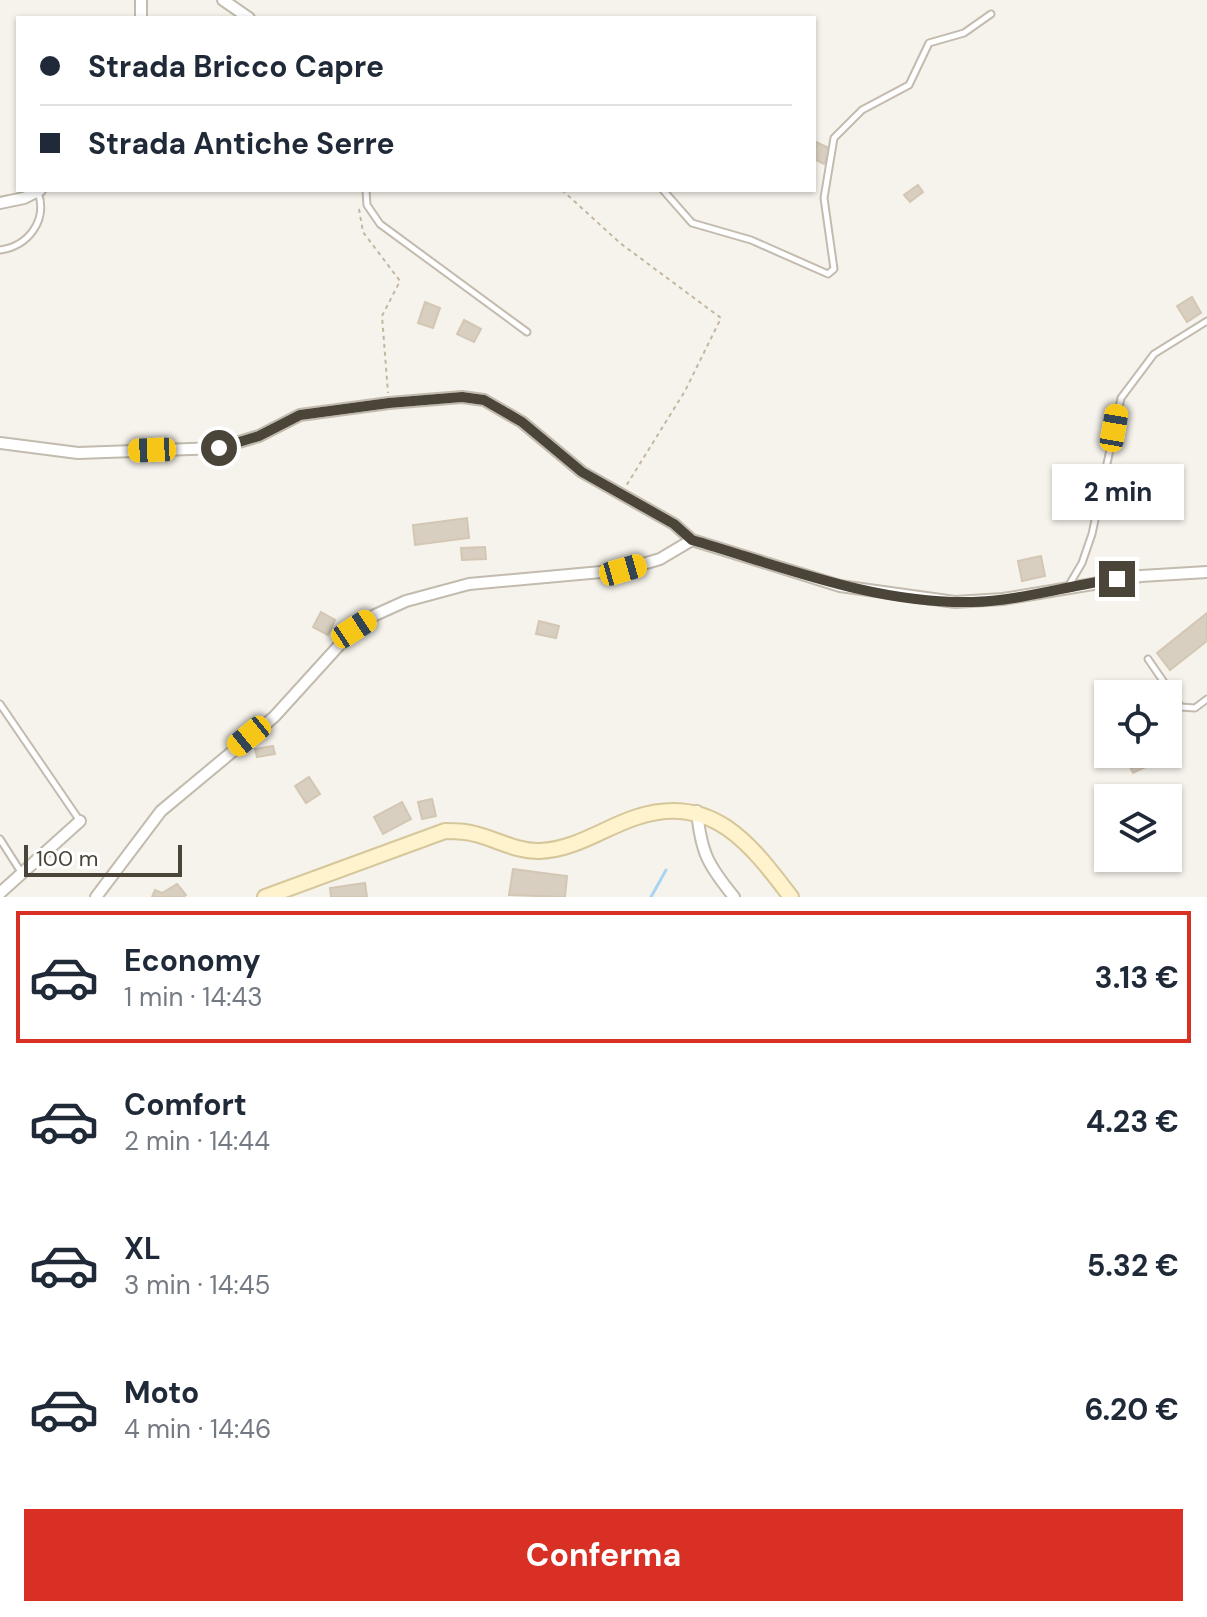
<!DOCTYPE html>
<html lang="it">
<meta charset="utf-8">
<style>
:root{--surface:#fff;--page:#f2f2f3;--text:#1f2937;--muted:#747a83;--line:#e0e1e3;--accent:#d93025}
body{margin:0;font-family:"DM Sans",sans-serif;background:var(--page);color:var(--text);height:100vh;display:flex;flex-direction:column;font-size:30px;white-space:nowrap}
*{box-sizing:border-box;margin:0}
p{font-size:26px;color:var(--muted)}
.icon{flex:none;width:44px;height:44px;fill:none;stroke:currentColor;stroke-width:2;stroke-linecap:round;stroke-linejoin:round}
.map{position:relative;height:897px;overflow:hidden}
.side{display:flex;flex-direction:column;background:var(--surface);flex:1}
.side>*{flex:none}
.hud{position:absolute;left:16px;top:16px;width:800px;height:176px;border-radius:0px;box-shadow:0 2px 6px #0004;display:grid;align-content:center;height:176px;padding:0 24px;background:var(--surface)}
.tools{position:absolute;left:1094px;top:680px;display:grid;gap:16px}
.tools a{display:grid;place-items:center;width:88px;height:88px;border-radius:0px;background:var(--surface);box-shadow:0 2px 6px #0004;font-size:40px}
.scale{position:absolute;left:24px;bottom:20px;width:158px;box-sizing:border-box;padding-left:8px;border:4px solid #4b4439;border-top:0;font-size:22px;line-height:28px;white-space:nowrap;color:#4b4439;-webkit-text-stroke:6px #fff;paint-order:stroke}
.end{position:absolute;width:36px;height:36px;margin:-18px;border:10px solid #4b4439;background:#fff;box-shadow:0 0 0 4px #fff}
.from{border-radius:50%}
.bubble{position:absolute;height:56px;border-radius:0px;background:var(--surface);box-shadow:0 2px 6px #0004;font-size:26px;font-weight:700;line-height:56px;text-align:center}
.car{position:absolute;width:24px;height:48px;margin:-24px -12px;border-radius:10px;box-shadow:0 0 6px 2px #0007;background:linear-gradient(#f5c518 24%,#345 0 40%,#f5c518 0 76%,#345 0 86%,#f5c518 0)}
.hud b{display:flex;align-items:center;gap:28px;height:76px;font-size:30px}
.hud b+b{border-top:2px solid var(--line)}
.hud i{width:20px;height:20px;background:var(--text)}
ul{padding:14px 0 0;list-style:none}
li{display:flex;align-items:center;gap:24px;height:132px;margin:0 16px 12px;padding:0 8px;border:4px solid transparent;border-radius:0px}
li div{flex:1}
li b{display:block;font-size:30px}
li em{font-style:normal;font-weight:700}
li.on{border-color:var(--accent)}
li>.icon{width:72px;height:72px;stroke-width:1.5}
.action{display:flex;gap:16px;margin-top:auto;padding:16px 24px}
.action a{flex:1;height:92px;border-radius:0px;background:var(--accent);color:#fff;font-size:32px;font-weight:700;line-height:92px;text-align:center}
.map>svg:first-child{display:block}
</style>
<div class="map">
<svg width="1207" height="897" viewBox="0 0 1207 897">
<rect width="100%" height="100%" fill="#f6f3ec"/>
<g fill="none" stroke-linecap="round" stroke-linejoin="round">
<path stroke="#a9d4f2" stroke-width="3" d="M651,897L666,870"/>
</g>
<path fill="#d8cfc1" stroke="#d3c7b4" stroke-width="2" d="M816,142L831,149L824,164L814,159Z
M918,185L923,192L910,202L904,195Z
M1192,297L1201,313L1187,322L1177,306Z
M425,302L440,308L433,328L418,323Z
M464,320L481,329L474,342L457,334Z
M467,518L469,538L415,545L413,525Z
M485,547L486,559L462,560L461,548Z
M1041,556L1045,576L1022,581L1018,561Z
M321,612L335,620L328,635L313,627Z
M1207,613V641L1170,670L1157,653Z
M539,621L559,626L556,638L536,634Z
M273,746L275,754L257,757L255,749Z
M1124,754H1149L1154,763L1133,773Z
M309,777L320,794L306,803L295,786Z
M432,799L436,816L422,819L418,802Z
M402,802L411,819L383,834L374,817Z
M513,869L567,876L565,897L509,895Z
M365,883L367,897H331L330,888Z
M177,884L186,895L183,897H152L155,890L162,893Z"/>
<g fill="none" stroke-linecap="round" stroke-linejoin="round">
<g stroke="#c2bbae" stroke-width="9">
<path id="service" d="M366,190L367,205L380,224L527,332
M663,190L692,223L751,240L828,274L834,269L824,198L834,138L862,110L909,85L929,43L964,33L991,14
M0,250C28,246 48,221 38,192
M1069,585L1082,563L1092,534L1121,398L1154,354L1207,321
M1148,659L1181,707L1195,708L1207,699
M0,704L80,821
M0,839L21,872"/>
</g>
<g stroke="#c2bbae" stroke-width="14">
<path id="minor" d="M223,0L249,18
M141,18V0
M0,203L24,198L40,190
M0,443L78,453L219,448L259,436L300,415L389,403L462,397L484,400L522,422L582,472L674,524L692,540L840,586L955,602L1003,599L1141,576L1207,572
M697,811C701,853 708,865 734,897
M0,893L80,821
M96,897L161,811L274,717L354,629L375,615L406,601L469,584L623,570L660,559L692,540"/>
</g>
<g stroke="#d6c79b" stroke-width="18">
<path id="secondary" d="M265,897L445,831C455,831 466,831 475,834C496,839 517,852 540,851C577,849 603,828 637,817C712,793 750,843 791,897"/>
</g>
<path stroke="#c4b79f" stroke-width="2" stroke-dasharray="4 4" stroke-linecap="butt" d="M562,190L620,243L721,318L685,391L626,486
M359,209L363,232L400,281L382,316L388,393"/>
<use href="#service" stroke="#fff" stroke-width="5"/>
<use href="#minor" stroke="#fff" stroke-width="10"/>
<use href="#secondary" stroke="#fff3cd" stroke-width="14"/>
</g>
<g fill="none" stroke-linecap="round" stroke-linejoin="round">
<path stroke="#4b4439" stroke-width="10" d="M219,448L259,436L300,415L389,403L462,397L484,400L522,422L582,472L674,524L692,540C784,567 875,604 972,602C1020,601 1069,585 1117,579"/>
</g>
</svg>
<div class="tools">
<a><svg class="icon" aria-label="locate" viewBox="0 0 24 24"><circle cx="12" cy="12" r="6"/><path d="M12 2v4M12 18v4M2 12h4M18 12h4"/></svg></a>
<a><svg class="icon" aria-label="layers" viewBox="0 0 24 24"><path d="M12 4l9 5-9 5-9-5zM3 14l9 5 9-5"/></svg></a>
</div>
<div class="scale">100 m</div>
<i class="end from" style="left:219px;top:448px"></i>
<i class="end" style="left:1117px;top:579px"></i>
<div class="bubble" style="left:1052px;top:464px;width:132px">2 min</div>
<i class="car" style="left:1114px;top:428px;rotate:10deg"></i>
<i class="car" style="left:152px;top:450px;rotate:268deg"></i>
<i class="car" style="left:623px;top:570px;rotate:74deg"></i>
<i class="car" style="left:354px;top:629px;rotate:57deg"></i>
<i class="car" style="left:249px;top:736px;rotate:231deg"></i>
<div class="hud">
<b><i class="from"></i>Strada Bricco Capre</b>
<b><i></i>Strada Antiche Serre</b>
</div>
</div>
<section class="side">
<ul>
<li class="on"><svg class="icon" aria-label="car" viewBox="0 0 24 24"><path d="M5 17H2v-5l4-1 3-4h7l3 4 3 1v5h-3M9 17h6M6 11h13"/><circle cx="7" cy="17" r="2"/><circle cx="17" cy="17" r="2"/></svg><div><b>Economy</b><p>1 min · 14:43</p></div><em>3.13 €</em></li>
<li><svg class="icon" aria-label="car" viewBox="0 0 24 24"><path d="M5 17H2v-5l4-1 3-4h7l3 4 3 1v5h-3M9 17h6M6 11h13"/><circle cx="7" cy="17" r="2"/><circle cx="17" cy="17" r="2"/></svg><div><b>Comfort</b><p>2 min · 14:44</p></div><em>4.23 €</em></li>
<li><svg class="icon" aria-label="car" viewBox="0 0 24 24"><path d="M5 17H2v-5l4-1 3-4h7l3 4 3 1v5h-3M9 17h6M6 11h13"/><circle cx="7" cy="17" r="2"/><circle cx="17" cy="17" r="2"/></svg><div><b>XL</b><p>3 min · 14:45</p></div><em>5.32 €</em></li>
<li><svg class="icon" aria-label="car" viewBox="0 0 24 24"><path d="M5 17H2v-5l4-1 3-4h7l3 4 3 1v5h-3M9 17h6M6 11h13"/><circle cx="7" cy="17" r="2"/><circle cx="17" cy="17" r="2"/></svg><div><b>Moto</b><p>4 min · 14:46</p></div><em>6.20 €</em></li>
</ul>
<div class="action"><a>Conferma</a></div>
</section>
